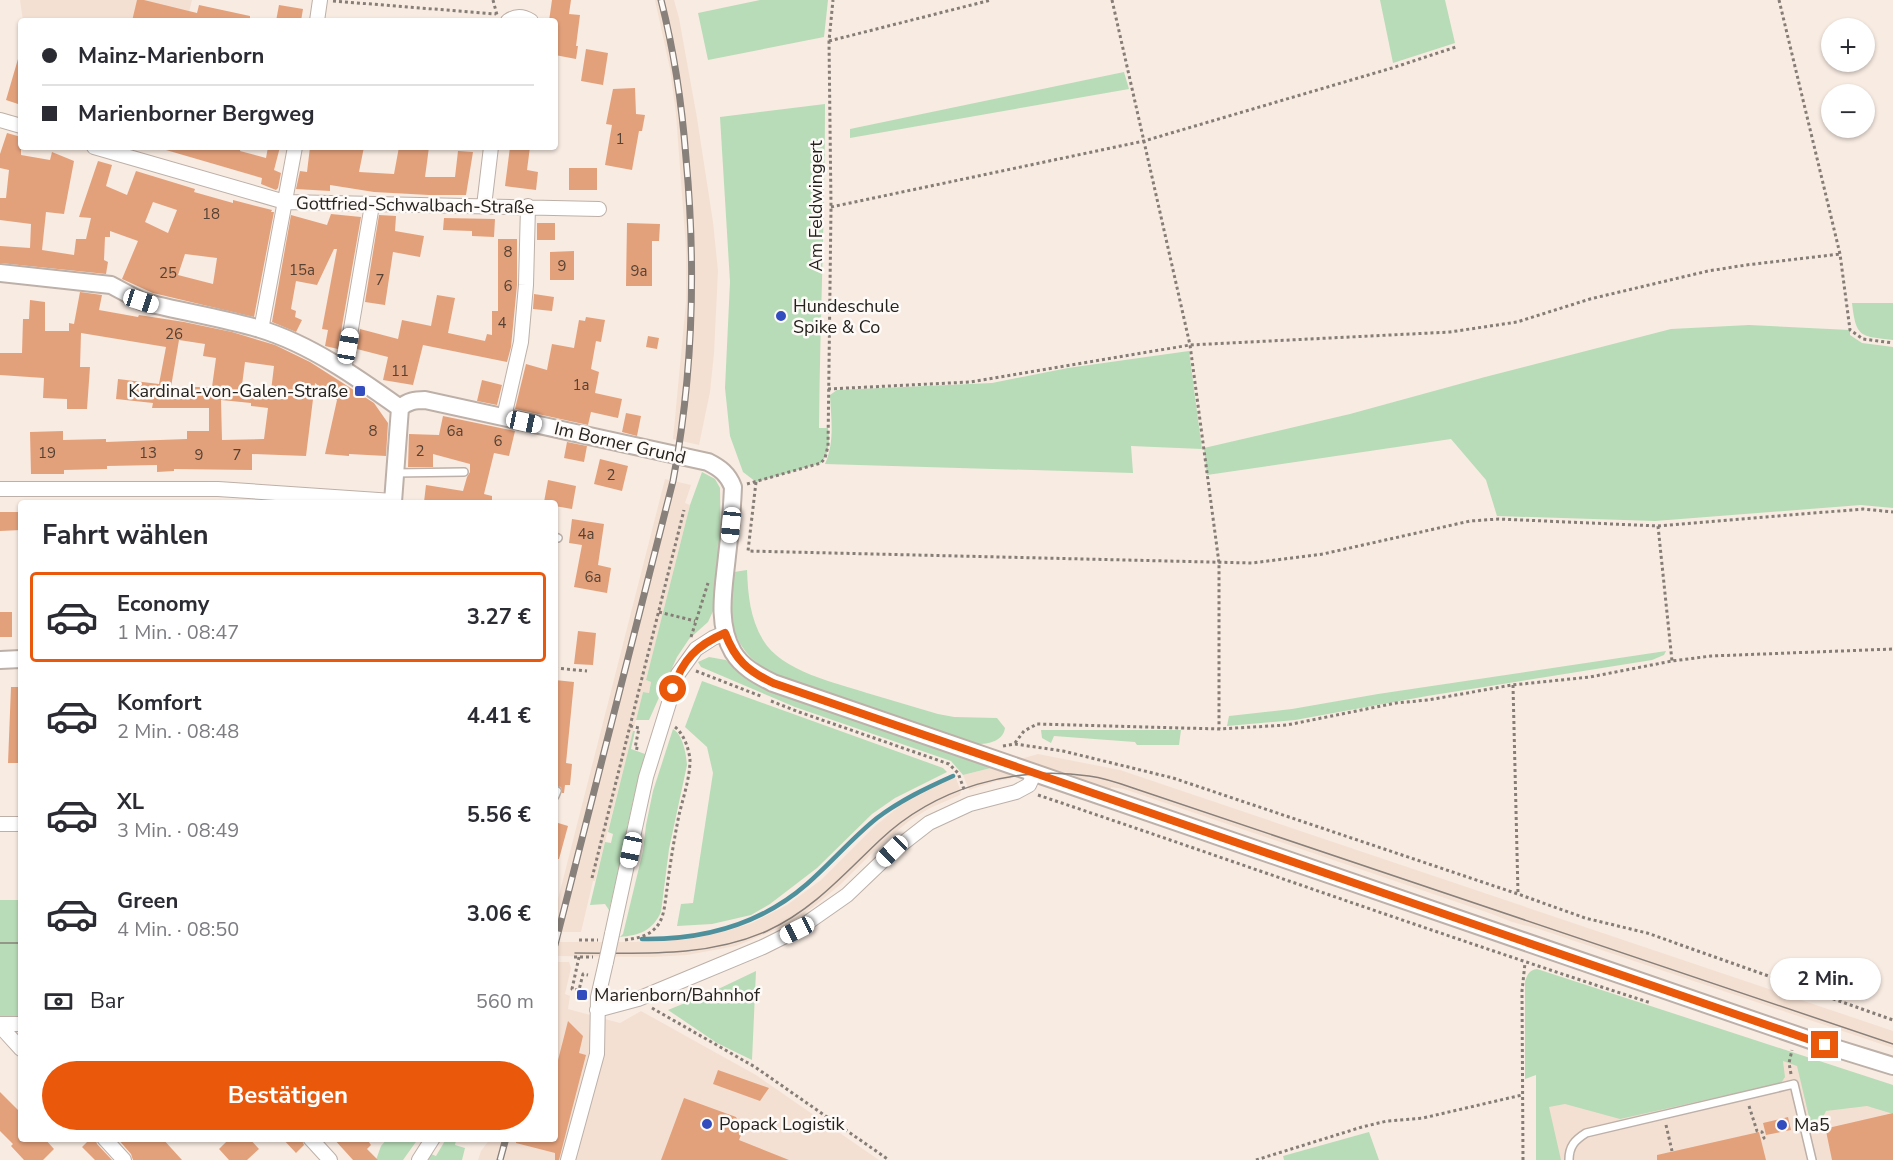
<!DOCTYPE html>
<html lang="de">
<meta charset="utf-8">
<style>
:root{--surface:#fff;--page:#f2f2f3;--text:#2b2b33;--muted:#7c7c81;--line:#e1e1e2;--accent:#ea580c}
body{margin:0;font-family:"Nunito Sans",sans-serif;background:var(--page);color:var(--text);height:100vh;display:flex;flex-direction:column;font-size:22px;white-space:nowrap}
*{box-sizing:border-box;margin:0}
p{font-size:20px;color:var(--muted)}
.icon{flex:none;width:33px;height:33px;fill:none;stroke:currentColor;stroke-width:2;stroke-linecap:round;stroke-linejoin:round}
.map{position:relative;flex:1;overflow:hidden}
.drawer{position:absolute;left:18px;top:500px;width:540px;height:642px;display:flex;flex-direction:column;background:var(--surface);border-radius:6px;box-shadow:0 2px 4px #0004}
.drawer>*{flex:none}
.hud{position:absolute;left:18px;top:18px;width:540px;height:132px;border-radius:6px;box-shadow:0 2px 4px #0004;display:grid;align-content:center;height:132px;padding:0 24px;background:var(--surface)}
.tools{position:absolute;left:1821px;top:18px;display:grid;gap:12px}
.tools a{display:grid;place-items:center;width:54px;height:54px;border-radius:50%;background:var(--surface);box-shadow:0 2px 4px #0004;font-size:30px}
.end{position:absolute;width:27px;height:27px;margin:-14px;border:8px solid #ea580c;background:#fff;box-shadow:0 0 0 3px #fff}
.from{border-radius:50%}
.bubble{position:absolute;height:42px;border-radius:21px;background:var(--surface);box-shadow:0 2px 4px #0004;font-size:20px;font-weight:700;line-height:42px;text-align:center}
.car{position:absolute;width:18px;height:36px;margin:-18px -9px;border-radius:8px;box-shadow:0 0 4px 2px #0007;background:linear-gradient(#fff 24%,#345 0 40%,#fff 0 76%,#345 0 86%,#fff 0)}
.hud b{display:flex;align-items:center;gap:21px;height:57px;font-size:22px}
.hud b+b{border-top:2px solid var(--line)}
.hud i{width:15px;height:15px;background:var(--text)}
ul{padding:0;list-style:none}
li{display:flex;align-items:center;gap:18px;height:90px;margin:0 12px 9px;padding:0 12px;border:3px solid transparent;border-radius:6px}
li div{flex:1}
li b{display:block;font-size:22px}
li em{font-style:normal;font-weight:700}
li.current{border-color:var(--accent)}
li>.icon{width:54px;height:54px;stroke-width:1.5}
h2{padding:0 24px;font-size:27px;line-height:72px}
.pay{display:flex;align-items:center;gap:15px;height:66px;padding:0 24px;font-size:22px}
.pay p{margin-inline-start:auto}
.action{display:flex;gap:12px;margin-top:auto;padding:12px 24px}
.action a{flex:1;height:69px;border-radius:36px;background:var(--accent);color:#fff;font-size:24px;font-weight:700;line-height:69px;text-align:center}
.map>svg:first-child{display:block}
</style>
<div class="map">
<svg width="1893" height="1160" viewBox="0 0 1893 1160">
<rect width="100%" height="100%" fill="#f8ebe2"/>
<path fill="#f4e0d2" d="M20,0H192L187,21H23Z
M655,0H674L679,18L697,118L713,222L718,271L714,353L710,392L699,445L673,439L686,302V249L676,114L670,69Z
M665,479L691,485L685,503L690,505L646,680L651,682L649,693L643,692L595,881H593L581,932H555V911Z
M1038,754L1120,770L1893,1031V1048L1539,929L1512,922L1492,914L1124,789L1111,787L1110,792L1017,760Z
M995,767L1010,775L1011,779L997,781L969,790L963,775Z
M956,778L961,792L960,795L930,808L909,821L878,847L841,884L812,908L785,926L736,946L687,955L652,957L555,956V942H634L694,938L726,931L752,923L787,905L821,880L875,826L901,805L943,782Z
M555,962H569L571,968L565,994L570,996L568,1009L620,1023L641,1011L756,1075L879,1160H478L481,1151L490,1139L555,1138Z
M1658,1020L1893,1095V1160H1536V1075Z"/>
<path fill="#b8dcb7" d="M760,0H828L824,37L708,60L698,13Z
M1380,0H1445L1455,43L1393,63Z
M1124,72L1129,89L850,138V129Z
M825,104C825,212 820,320 819,428H828C830,440 829,454 821,463L756,482L743,472L730,436L725,388L730,282L720,117Z
M1852,303H1893V340C1860,336 1856,338 1852,303Z
M1749,325L1850,330V335L1862,343L1893,347V508L1861,505L1655,521L1497,516L1486,480L1451,439L1207,475L1204,448L1350,414L1485,377L1671,329Z
M1189,351L1202,449L1131,446L1133,473L825,464C835,442 831,418 830,395L837,390L992,383L1068,368Z
M702,472L715,479L720,488L721,553L714,609L708,622L689,639L677,657L649,720H636L643,692L649,693L651,682L646,680L690,505Z
M747,570C748,595 750,618 763,640C781,671 836,683 867,693C891,700 914,707 938,714L954,717L997,718L1005,728C1003,743 984,745 971,744L783,680C731,652 727,626 734,572Z
M1666,651L1664,655L1652,660L1427,696L1295,720L1227,726L1229,716L1292,709L1378,694Z
M709,657L726,660L746,679L771,690L995,767L963,775L951,761L795,707L701,667L698,662Z
M702,681L943,768L947,772L895,798L872,814L817,868L770,904L751,915L712,924L677,926L681,904L693,903L713,773L707,747L685,727Z
M673,729C683,735 686,753 687,765L669,849L661,912C652,931 640,935 620,937L623,934L643,851L646,825L653,791Z
M1041,730H1181L1179,745H1137L1135,742L1054,736L1051,743L1042,738Z
M633,731H635L631,749L645,754C630,805 622,858 609,910L605,904L590,905L605,842L611,843L613,834L608,832Z
M0,900H21V1018L0,1019Z
M1537,969L1893,1085V1113H1890L1867,1106L1826,1111L1823,1117L1810,1121L1797,1066L1783,1061L1785,1077L1781,1083L1620,1119L1565,1104L1549,1107L1561,1160H1536V1075L1525,1079V982C1527,975 1529,970 1537,969Z
M756,971L752,1060L717,1043L668,1010L712,992Z
M1369,1132L1379,1160H1284L1283,1156Z
M387,1139H418L403,1160H376L381,1146Z
M446,1139L456,1140L455,1145L465,1148L462,1160H428L431,1154L436,1156Z"/>
<g fill="none" stroke-linecap="round" stroke-linejoin="round">
<path stroke="#4e909b" stroke-width="4.5" d="M642,939C703,940 761,924 807,884C831,863 852,838 877,818C901,800 926,788 953,776"/>
</g>
<path fill="#e3a17b" fill-rule="evenodd" d="M137,0H144L197,13L199,5L250,16V21H132Z
M552,0H571L569,14L580,15L576,46H578L576,59L555,55V21H549Z
M279,5L303,9L301,21H276Z
M586,49L608,53L603,85L581,81Z
M18,59L21,60V105L6,100Z
M635,88L636,114L645,115L642,131H639L632,170L605,165L612,125L606,124L613,89Z
M7,133L21,137V155L50,160L52,152L74,161L64,214L46,212L42,250L74,255L76,239H86L91,218L79,217L98,161L112,165L106,186L127,195L136,171L195,189L194,192L233,203V200L272,210L271,212H274L254,317L153,293L122,279L138,241L110,231V237H105L104,260L108,262L106,274L0,263V246L30,248L31,224L0,220V198H6L9,170L0,168V154ZM153,202L177,210L168,233L145,222ZM185,254L217,258L213,284L178,275Z
M166,147H241L240,151L266,158L268,147H280L274,170L281,173L278,188L276,190L261,184L262,178L166,150Z
M310,147H364L359,172L394,174L399,147H429L425,177H455L458,151L473,152L466,195H429L374,192L330,185V191L296,189L300,171L307,172Z
M510,147H530L527,170L538,172L536,190L505,186Z
M569,168H597V190H569Z
M331,214L361,217L338,349L325,346L328,330L322,329L337,249H334L317,285L296,281L291,309L296,311L295,317L302,320L296,332L272,322L291,215L327,225Z
M379,215L396,216L395,231L424,236L420,257L393,252L385,305L365,302Z
M444,218L495,219L494,237L472,236V231L443,230Z
M537,223H555V240H537Z
M627,223L660,224L659,241H652V286H626Z
M498,239H517V285L511,347L507,362L423,345L413,385L383,380L388,357L357,349L360,329L398,339L402,320L431,326L437,295L455,298L448,333L485,341L487,334L492,335V311H498Z
M574,251V280H550V252Z
M80,292L102,295L99,310L138,317L139,315L184,322L232,332L275,345L310,362L374,403L388,423L386,456L349,454V456L325,454L337,400L315,383L306,456L252,454V470L174,469V471L157,472V465L107,466V469L64,470V474H31L30,432L63,431V440L106,439V442L187,439V431H209V408H152L153,403L116,399L118,379L159,384L166,347L81,333L80,367H90L87,409H67V399L43,398L44,378L0,375V353H22L23,319H29L30,300L45,302V331H69V323L74,324ZM179,340L205,344L203,356L216,358L212,387H171ZM245,362L274,366L271,391L242,385ZM221,400L251,403V406L268,408L264,439L222,440Z
M534,294L554,297L552,311L533,309Z
M586,317L605,320L601,342L596,341L591,369L599,372L595,393L622,399L618,418L591,412L588,425L515,409L526,364L547,370L552,344L574,348L579,320L585,321Z
M648,336L659,338L657,349L646,347Z
M482,380L502,385L497,405L477,401Z
M626,413L641,416L637,436L622,432Z
M443,416L515,431L509,456L494,453L484,494L492,496V502H424L426,485L463,491L467,477L470,472V464L433,454V467H408L409,434L439,435Z
M567,442L587,446L584,462L564,458Z
M600,459L628,466L622,491L594,484Z
M548,480L576,486L572,509L555,506V502H544Z
M0,512H21V530L0,531Z
M572,519L604,524L598,565L611,568L607,593L574,587L582,545L569,543Z
M0,612H12V637H0Z
M578,631L596,633L593,665L574,664Z
M555,680L574,682L566,763L572,764L570,785H565L564,793H562L561,787L555,786Z
M11,687H21V763H8Z
M555,822L568,826L559,859H555Z
M568,1021L583,1036L579,1053L586,1055L559,1160H555V1153L516,1143V1138H555V1072Z
M718,1070L769,1088L760,1101L713,1084Z
M0,1092L21,1113V1138H44L54,1149L43,1160H24L11,1146L13,1144L0,1131Z
M684,1098L736,1117L743,1130L739,1140L789,1160H661Z
M1893,1113V1160H1832L1826,1131L1828,1128Z
M1788,1117L1791,1130L1766,1135L1763,1123Z
M1759,1132L1766,1160H1657V1155Z
M91,1138H95L97,1144L112,1160H95L82,1147Z
M117,1138H162L182,1160H133L131,1154Z
M230,1138H249L259,1149L247,1160H229L219,1149Z
M282,1138H301L304,1145L296,1153Z
M333,1138H366L371,1145L367,1149L378,1160H353Z"/>
<g fill="none" stroke-linecap="round" stroke-linejoin="round">
<g stroke="#bdb0a8" stroke-width="10">
<path id="service" d="M395,473L464,472
M555,537L558,538
M555,796L557,791
M1569,1160C1569,1146 1575,1140 1586,1133L1794,1084L1812,1160"/>
</g>
<g stroke="#bdb0a8" stroke-width="16">
<path id="minor" d="M317,21L320,0
M508,21C515,16 523,16 531,21
M0,120L21,126
M94,147L285,202L599,209
M484,206L491,147
M261,330L295,147
M344,370L372,205
M504,417L521,342L526,285L528,206
M0,489H218L393,501
M0,824H21
M612,934L646,777L678,674L696,649L713,638L725,633
M597,1010L638,999L763,947L797,930L847,895L893,851L929,823L970,804L1016,792L1029,785L1034,774
M0,1024H21
M0,1026L21,1049
M104,1138L124,1160
M310,1138L330,1160
M419,1160L433,1138
M568,1160L597,1054L598,997L606,962"/>
</g>
<g stroke="#bdb0a8" stroke-width="20">
<path id="tertiary" d="M0,273L111,285L141,301L156,305C190,313 226,319 260,329C310,344 358,378 400,408
M393,502L400,408C408,401 415,400 425,400L708,462C720,468 728,474 733,487C732,510 730,533 727,556C724,587 716,623 733,652C742,667 757,675 773,683L1825,1045L1893,1066
M0,660L21,659"/>
</g>
<path stroke="#857d76" stroke-width="3" stroke-dasharray="3 3" stroke-linecap="butt" d="M493,0L497,15
M1112,0L1190,345L1219,563V729
M1779,0L1840,254L1850,330L1863,339L1893,343
M333,1L496,14
M829,41L991,0
M831,207L1144,141L1392,68L1456,47
M828,389L970,382L1190,345L1450,332L1517,322L1590,299L1708,271L1746,265L1840,254
M756,482L748,551L1252,563L1323,554L1470,521L1499,519L1658,526L1863,509L1893,512
M747,484L821,463L825,458L828,446L831,207L829,41L833,0
M1658,526L1672,661
M659,612L695,621
M691,637L708,583
M555,668L587,671
M696,671L763,697
M1513,685L1518,894
M771,701L799,712L949,764L958,773L965,792
M630,726L639,728L635,748L640,749
M1015,743L1024,731L1037,724L1219,729L1287,725L1396,703L1428,700L1512,685L1590,677L1672,661L1711,656L1893,649
M1003,746L1015,744L1063,751L1173,778L1518,894L1585,918L1647,933L1893,1020
M1038,795C1243,864 1446,937 1651,1003
M592,878L684,510
M579,940H598
M625,940C638,938 650,936 658,925C665,915 665,901 667,889C670,864 674,840 679,815C683,798 690,778 690,760C689,749 684,734 675,727
M574,957H593
M579,957L572,989L579,990L583,974L588,975
M652,1008L755,1067L889,1160
M1791,1074L1789,1063L1792,1050
M1749,1106L1757,1131L1762,1132L1764,1138L1761,1139
M1666,1125L1672,1151
M1256,1160L1362,1127L1387,1121L1423,1118L1522,1095
M1523,1160L1522,991L1525,963"/>
<use href="#service" stroke="#fff" stroke-width="7"/>
<use href="#minor" stroke="#fff" stroke-width="14"/>
<use href="#tertiary" stroke="#fff" stroke-width="16"/>
<path stroke="#88807a" stroke-width="1.5" d="M0,943H21
M575,953C641,953 706,958 767,931C813,910 844,874 880,840C935,788 1014,765 1089,776C1104,778 1119,783 1133,788L1893,1044"/>
<g stroke="#88807a" stroke-width="7">
<path id="rail" d="M555,945L673,481C693,375 696,266 686,158C682,105 674,51 661,0
M500,1160L506,1138"/>
</g>
<use href="#rail" stroke="#fdfaf8" stroke-width="4.5" stroke-dasharray="14" stroke-linecap="butt"/>
<g stroke="#bdb0a8" stroke-width="16" stroke-linecap="butt">
<path id="minor-bridge" d="M606,962L612,934"/>
</g>
<use href="#minor-bridge" stroke="#fff" stroke-width="14"/>
</g>
<g fill="none" stroke-linecap="round" stroke-linejoin="round">
<path stroke="#ea580c" stroke-width="8" d="M673,689C682,660 697,645 725,633C735,660 748,671 773,683L1825,1045"/>
</g>
<g fill="#334dbf" stroke="#fdfaf8" stroke-width="2">
<circle cx="781" cy="316" r="6"/>
<rect x="354" y="385" width="12" height="12" rx="3"/>
<rect x="576" y="989" width="12" height="12" rx="3"/>
<circle cx="707" cy="1124" r="6"/>
<circle cx="1782" cy="1125" r="6"/>
</g>
<g text-anchor="middle" dominant-baseline="central" stroke-width="5" stroke-linejoin="round" paint-order="stroke">
<g font-size="15" fill="#554235">
<text x="620" y="139">1</text>
<text x="211" y="214">18</text>
<text x="508" y="252">8</text>
<text x="562" y="266">9</text>
<text x="302" y="270">15a</text>
<text x="639" y="271">9a</text>
<text x="168" y="273">25</text>
<text x="380" y="280">7</text>
<text x="508" y="286">6</text>
<text x="502" y="323">4</text>
<text x="174" y="334">26</text>
<text x="400" y="371">11</text>
<text x="581" y="385">1a</text>
<text x="373" y="431">8</text>
<text x="455" y="431">6a</text>
<text x="498" y="441">6</text>
<text x="420" y="451">2</text>
<text x="47" y="453">19</text>
<text x="148" y="453">13</text>
<text x="199" y="455">9</text>
<text x="237" y="455">7</text>
<text x="611" y="475">2</text>
<text x="586" y="534">4a</text>
<text x="593" y="577">6a</text>
</g>
<g font-size="18" fill="#26221e" stroke="#fdfaf8">
<text transform="translate(415 205) rotate(1)">Gottfried-Schwalbach-Straße</text>
<text transform="translate(816 206) rotate(-90)">Am Feldwingert</text>
<text transform="translate(620 443) rotate(13)">Im Borner Grund</text>
</g>
<g font-size="18" fill="#26221e" stroke="#fdfaf8" text-anchor="start">
<text x="793" y="306">Hundeschule<tspan x="793" dy="21">Spike &amp; Co</tspan></text>
<text x="348" y="391" text-anchor="end">Kardinal-von-Galen-Straße</text>
<text x="594" y="995">Marienborn/Bahnhof</text>
<text x="719" y="1124">Popack Logistik</text>
<text x="1794" y="1125">Ma5</text>
</g>
</g>
</svg>
<div class="tools">
<a>+</a>
<a>−</a>
</div>
<i class="end from" style="left:673px;top:689px"></i>
<i class="end" style="left:1825px;top:1045px"></i>
<div class="bubble" style="left:1770px;top:958px;width:111px">2 Min.</div>
<i class="car" style="left:141px;top:301px;rotate:108deg"></i>
<i class="car" style="left:348px;top:346px;rotate:10deg"></i>
<i class="car" style="left:524px;top:422px;rotate:102deg"></i>
<i class="car" style="left:731px;top:525px;rotate:186deg"></i>
<i class="car" style="left:631px;top:850px;rotate:192deg"></i>
<i class="car" style="left:892px;top:851px;rotate:226deg"></i>
<i class="car" style="left:797px;top:930px;rotate:243deg"></i>
<div class="hud">
<b><i class="from"></i>Mainz-Marienborn</b>
<b><i></i>Marienborner Bergweg</b>
</div>
<section class="drawer">
<h2>Fahrt wählen</h2>
<ul>
<li class="current"><svg class="icon" aria-label="car" viewBox="0 0 24 24"><path d="M5 17H2v-5l4-1 3-4h7l3 4 3 1v5h-3M9 17h6M6 11h13"/><circle cx="7" cy="17" r="2"/><circle cx="17" cy="17" r="2"/></svg><div><b>Economy</b><p>1 Min. · 08:47</p></div><em>3.27 €</em></li>
<li><svg class="icon" aria-label="car" viewBox="0 0 24 24"><path d="M5 17H2v-5l4-1 3-4h7l3 4 3 1v5h-3M9 17h6M6 11h13"/><circle cx="7" cy="17" r="2"/><circle cx="17" cy="17" r="2"/></svg><div><b>Komfort</b><p>2 Min. · 08:48</p></div><em>4.41 €</em></li>
<li><svg class="icon" aria-label="car" viewBox="0 0 24 24"><path d="M5 17H2v-5l4-1 3-4h7l3 4 3 1v5h-3M9 17h6M6 11h13"/><circle cx="7" cy="17" r="2"/><circle cx="17" cy="17" r="2"/></svg><div><b>XL</b><p>3 Min. · 08:49</p></div><em>5.56 €</em></li>
<li><svg class="icon" aria-label="car" viewBox="0 0 24 24"><path d="M5 17H2v-5l4-1 3-4h7l3 4 3 1v5h-3M9 17h6M6 11h13"/><circle cx="7" cy="17" r="2"/><circle cx="17" cy="17" r="2"/></svg><div><b>Green</b><p>4 Min. · 08:50</p></div><em>3.06 €</em></li>
</ul>
<div class="pay"><svg class="icon" aria-label="cash" viewBox="0 0 24 24"><path d="M3 7h18v10H3z"/><circle cx="12" cy="12" r="2"/></svg>Bar<p>560 m</p></div>
<div class="action"><a>Bestätigen</a></div>
</section>
</div>
